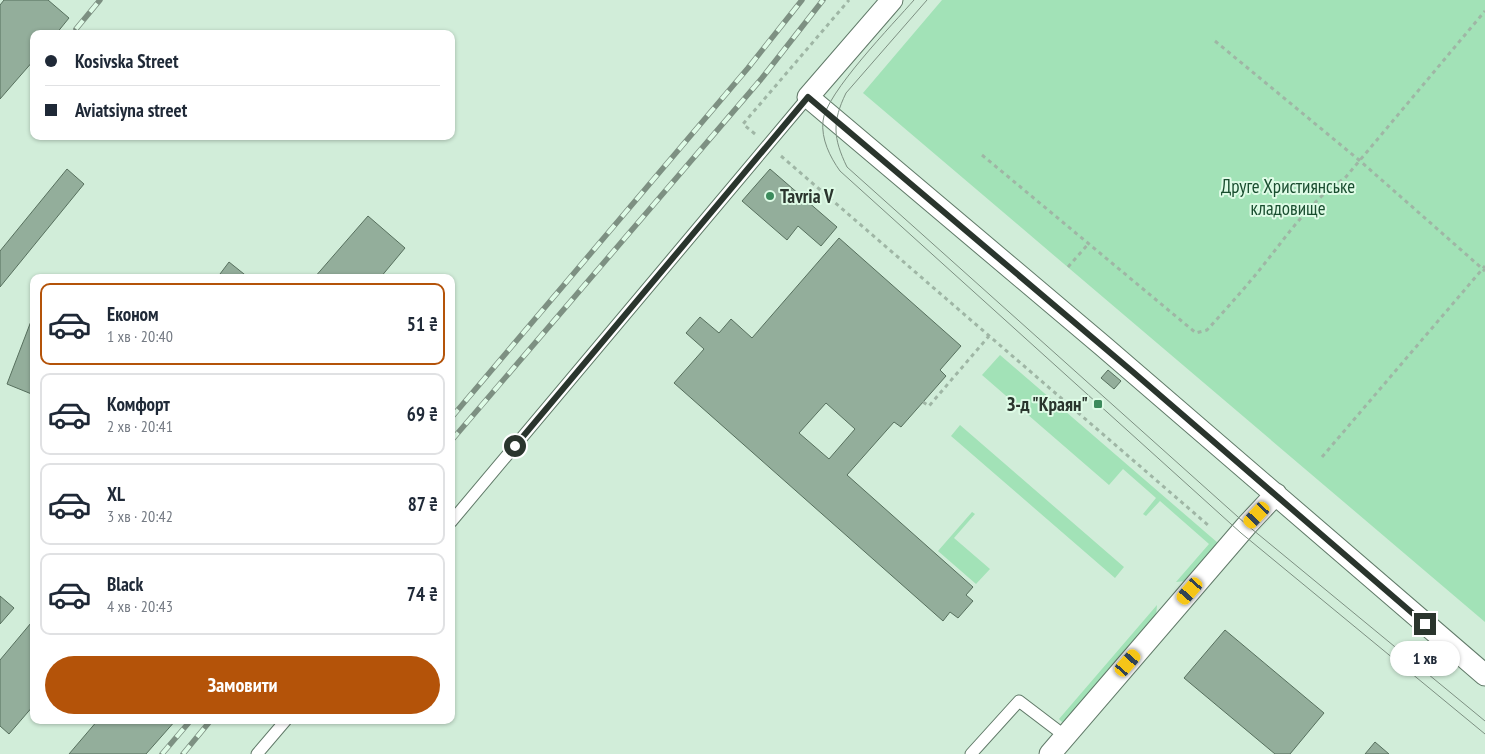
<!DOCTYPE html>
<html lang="uk">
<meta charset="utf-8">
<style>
:root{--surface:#fff;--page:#f6f6f7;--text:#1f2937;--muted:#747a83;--line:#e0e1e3;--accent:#b45309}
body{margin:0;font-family:"PT Sans Narrow",sans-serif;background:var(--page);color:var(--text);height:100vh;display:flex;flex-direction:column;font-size:19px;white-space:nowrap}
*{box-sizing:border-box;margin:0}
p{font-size:16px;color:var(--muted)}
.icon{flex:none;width:28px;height:28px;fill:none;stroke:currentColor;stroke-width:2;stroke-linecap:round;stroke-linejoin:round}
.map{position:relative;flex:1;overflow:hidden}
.drawer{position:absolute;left:30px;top:274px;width:425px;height:450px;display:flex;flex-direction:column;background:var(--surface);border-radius:10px;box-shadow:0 1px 4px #0004}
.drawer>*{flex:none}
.guide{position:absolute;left:30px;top:30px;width:425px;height:110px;border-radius:10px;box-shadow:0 1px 4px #0004;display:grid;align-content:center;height:110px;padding:0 15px;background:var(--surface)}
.end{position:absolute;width:22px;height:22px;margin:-11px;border:6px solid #2a352d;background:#fff;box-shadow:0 0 0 2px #fff}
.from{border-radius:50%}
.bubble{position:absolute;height:35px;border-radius:18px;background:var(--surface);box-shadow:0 1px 4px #0004;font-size:16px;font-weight:700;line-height:35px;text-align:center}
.car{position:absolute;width:15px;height:30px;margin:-15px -8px;border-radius:6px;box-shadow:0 0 4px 1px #0007;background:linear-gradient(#f5c518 24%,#345 0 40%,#f5c518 0 76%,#345 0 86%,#f5c518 0)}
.guide b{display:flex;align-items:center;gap:18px;height:48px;font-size:19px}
.guide b+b{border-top:1px solid var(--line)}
.guide i{width:12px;height:12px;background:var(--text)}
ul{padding:9px 0 0;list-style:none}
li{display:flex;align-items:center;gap:15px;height:82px;margin:0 10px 8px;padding:0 5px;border:2px solid var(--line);border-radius:10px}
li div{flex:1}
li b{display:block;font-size:19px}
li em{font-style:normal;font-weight:700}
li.current{border-color:var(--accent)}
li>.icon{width:45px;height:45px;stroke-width:1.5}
.primary-button{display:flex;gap:10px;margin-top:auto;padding:10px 15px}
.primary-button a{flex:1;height:58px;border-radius:30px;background:var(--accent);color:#fff;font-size:20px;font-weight:700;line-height:58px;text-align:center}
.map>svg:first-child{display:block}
</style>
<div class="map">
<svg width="1485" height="754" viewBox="0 0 1485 754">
<rect width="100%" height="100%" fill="#d1edd9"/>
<path fill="#a2e2b7" d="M942,0H1485V622L863,93Z
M1000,355L1218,543L1185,581L1176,582L1209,544L1160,501L1146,516L1143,514L1156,498L1123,469L1109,485L982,375Z
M960,425L1124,567L1115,578L951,436Z
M972,512L975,514L954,538L990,569L976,584L938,551Z
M1157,605L1156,616L1063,723L1059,719Z"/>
<path fill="#93ae9b" stroke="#57705e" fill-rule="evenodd" d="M4,0H48L69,18L56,34H34V60L0,99V5Z
M67,169L84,184L0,287V251Z
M770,169L837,227L821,246L798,226L787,240L742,201Z
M368,216L405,248L380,278H314Z
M839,238L961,346L940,370L946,376L901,427L894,422L847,475L973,587L966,595L973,601L958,618L950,612L943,621L674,383L704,349L686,333L700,317L719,333L731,319L752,338ZM826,403L855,429L829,459L799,433Z
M229,262L249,278H217Z
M33,316H34V395L7,384Z
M1108,370L1121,381L1114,389L1101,378Z
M0,596L14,608L0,624Z
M31,623L34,625V705L9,734L0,726V660Z
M1225,630L1324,713L1290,754H1275L1184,678Z
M98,720H176L146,754H69Z
M1375,742L1389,754H1365Z"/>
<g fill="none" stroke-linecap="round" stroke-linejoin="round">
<g stroke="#607968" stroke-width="13">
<path id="service" d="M451,522L808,97
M257,754L286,720
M971,754L1019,701L1065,736"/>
</g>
<g stroke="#607968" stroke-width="23">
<path id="minor" d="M892,0L808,97L1103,346L1485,675
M1050,754L1247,525L1276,494"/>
</g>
<path stroke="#9fb6a5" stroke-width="3" stroke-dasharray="4 4" stroke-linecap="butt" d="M1215,41L1359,160L1485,271
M755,134L743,124L849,0
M982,155L1196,333L1207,330C1227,308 1247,286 1265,263C1289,233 1312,199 1345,178L1485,11
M781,156L1208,525
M1068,267L1089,243
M923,402L929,406L989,336
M1322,457L1485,266"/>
<use href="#service" stroke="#fff" stroke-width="11"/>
<use href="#minor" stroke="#fff" stroke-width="21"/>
<path stroke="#7d9082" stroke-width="1" d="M914,0C894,23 825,94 823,121C821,139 830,157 840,171L1241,533L1485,734
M927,0L846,93C832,122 833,138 847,167L1247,525L1485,721"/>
<g stroke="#7d9082" stroke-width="5.5">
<path id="rail" d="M76,29L100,0
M451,418L748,68L802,0
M451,441L762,78L823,0
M162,754L191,720
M183,754L211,720"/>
</g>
<use href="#rail" stroke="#defbe6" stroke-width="4" stroke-dasharray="11" stroke-linecap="butt"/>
</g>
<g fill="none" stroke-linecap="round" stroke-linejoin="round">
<path stroke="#2a352d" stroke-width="6" d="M515,446L808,97L1133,372L1425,624"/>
</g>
<g fill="#3c8b5c" stroke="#defbe6" stroke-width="2">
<circle cx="770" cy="196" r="5"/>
<rect x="1093" y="399" width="10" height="10" rx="2.5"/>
</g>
<g text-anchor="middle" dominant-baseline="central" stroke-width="4" stroke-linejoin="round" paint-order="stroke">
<g font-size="19" fill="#194d2f" stroke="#defbe6">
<text x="1288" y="186">Друге Християнське<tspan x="1288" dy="22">кладовище</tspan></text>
</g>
<g font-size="19" font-weight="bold" fill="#2a352d" stroke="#defbe6" text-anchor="start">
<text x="780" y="196">Tavria V</text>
<text x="1088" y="404" text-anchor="end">З-д "Краян"</text>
</g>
</g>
</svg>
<i class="end from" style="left:515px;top:446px"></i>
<i class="end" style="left:1425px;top:624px"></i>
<div class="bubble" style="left:1390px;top:641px;width:70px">1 хв</div>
<i class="car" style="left:1257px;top:515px;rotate:223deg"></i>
<i class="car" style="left:1190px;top:591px;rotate:221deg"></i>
<i class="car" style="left:1128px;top:663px;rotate:41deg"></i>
<div class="guide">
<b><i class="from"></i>Kosivska Street</b>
<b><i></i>Aviatsiyna street</b>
</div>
<section class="drawer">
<ul>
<li class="current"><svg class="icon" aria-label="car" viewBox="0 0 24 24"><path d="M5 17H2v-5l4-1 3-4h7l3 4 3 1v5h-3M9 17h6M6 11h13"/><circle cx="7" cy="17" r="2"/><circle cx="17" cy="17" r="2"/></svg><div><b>Економ</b><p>1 хв · 20:40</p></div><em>51 ₴</em></li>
<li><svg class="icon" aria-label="car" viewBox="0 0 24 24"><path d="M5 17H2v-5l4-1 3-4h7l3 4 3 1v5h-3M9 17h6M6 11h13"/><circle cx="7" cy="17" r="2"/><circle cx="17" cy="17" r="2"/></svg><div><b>Комфорт</b><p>2 хв · 20:41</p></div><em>69 ₴</em></li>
<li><svg class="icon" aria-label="car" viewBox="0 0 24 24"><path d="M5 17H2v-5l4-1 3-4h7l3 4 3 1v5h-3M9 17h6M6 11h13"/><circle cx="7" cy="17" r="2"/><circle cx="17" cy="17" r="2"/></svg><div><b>XL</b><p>3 хв · 20:42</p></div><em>87 ₴</em></li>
<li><svg class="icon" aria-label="car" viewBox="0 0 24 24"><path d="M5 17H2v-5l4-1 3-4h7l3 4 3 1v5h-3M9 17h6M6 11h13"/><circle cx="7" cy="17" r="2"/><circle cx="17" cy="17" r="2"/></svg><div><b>Black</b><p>4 хв · 20:43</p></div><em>74 ₴</em></li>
</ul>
<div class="primary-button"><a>Замовити</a></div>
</section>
</div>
